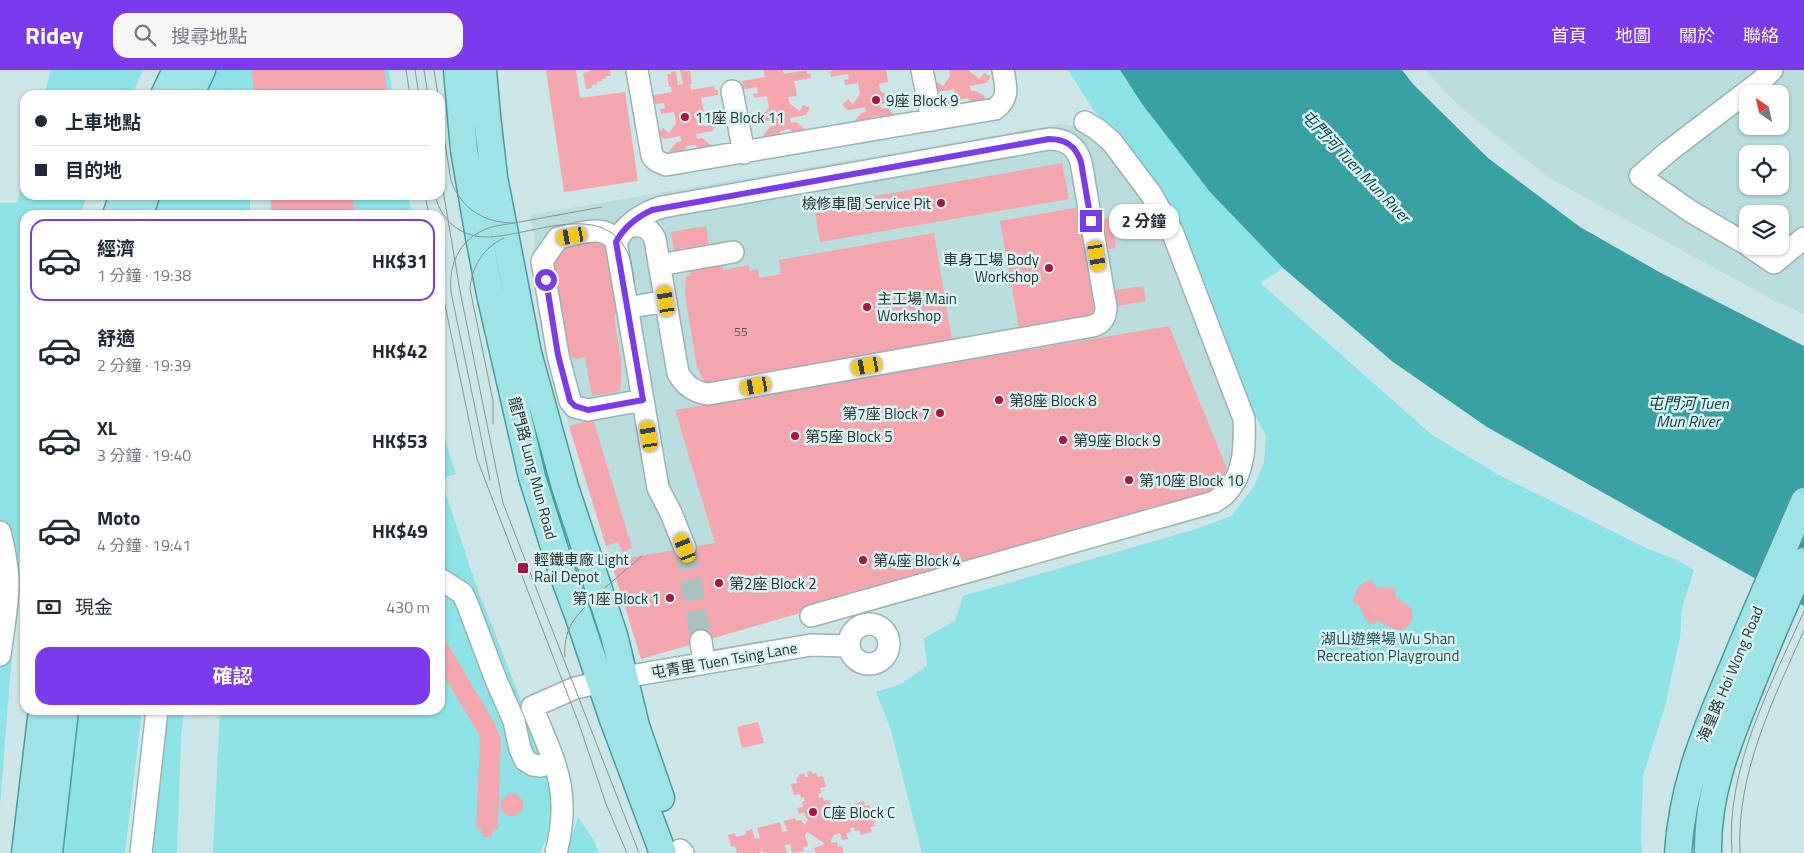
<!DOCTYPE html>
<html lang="zh-TW">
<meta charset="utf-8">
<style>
:root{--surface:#fff;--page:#f6f6f7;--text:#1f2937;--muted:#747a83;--line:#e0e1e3;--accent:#7c3aed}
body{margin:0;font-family:"Titillium Web","Noto Sans TC",sans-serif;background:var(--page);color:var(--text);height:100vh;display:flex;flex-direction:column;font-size:19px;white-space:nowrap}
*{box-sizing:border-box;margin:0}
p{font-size:16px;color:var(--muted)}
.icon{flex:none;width:28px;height:28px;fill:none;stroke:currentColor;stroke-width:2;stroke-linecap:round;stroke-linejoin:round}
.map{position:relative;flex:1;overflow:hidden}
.side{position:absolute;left:20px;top:140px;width:425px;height:505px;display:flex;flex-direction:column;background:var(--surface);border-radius:15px;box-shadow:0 1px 4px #0004}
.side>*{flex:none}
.top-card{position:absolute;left:20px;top:20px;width:425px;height:110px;border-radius:15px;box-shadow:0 1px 4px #0004;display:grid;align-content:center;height:110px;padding:0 15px;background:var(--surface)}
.needle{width:32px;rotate:326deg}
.controls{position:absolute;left:1739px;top:15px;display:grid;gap:10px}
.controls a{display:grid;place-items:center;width:50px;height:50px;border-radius:10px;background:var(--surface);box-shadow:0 1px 4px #0004;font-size:25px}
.end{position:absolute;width:22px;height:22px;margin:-11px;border:6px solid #7c3aed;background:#fff;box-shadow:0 0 0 2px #fff}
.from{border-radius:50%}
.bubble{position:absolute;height:35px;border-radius:15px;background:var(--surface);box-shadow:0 1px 4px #0004;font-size:16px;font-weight:700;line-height:35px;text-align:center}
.car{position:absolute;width:15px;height:30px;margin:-15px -8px;border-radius:6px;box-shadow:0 0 4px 1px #0007;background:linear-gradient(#f5c518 24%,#345 0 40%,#f5c518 0 76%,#345 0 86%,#f5c518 0)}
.top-card b{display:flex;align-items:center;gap:18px;height:48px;font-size:19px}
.top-card b+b{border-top:1px solid var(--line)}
.top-card i{width:12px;height:12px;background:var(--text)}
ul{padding:9px 0 0;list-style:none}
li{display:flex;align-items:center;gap:15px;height:82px;margin:0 10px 8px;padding:0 5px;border:2px solid transparent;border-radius:15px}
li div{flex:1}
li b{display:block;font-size:19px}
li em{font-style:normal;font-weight:700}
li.on{border-color:var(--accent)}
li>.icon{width:45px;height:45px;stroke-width:1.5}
.pay{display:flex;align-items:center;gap:12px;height:55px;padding:0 15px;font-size:19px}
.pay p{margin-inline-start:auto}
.button{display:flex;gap:10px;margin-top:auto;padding:10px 15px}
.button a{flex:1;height:58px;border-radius:15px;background:var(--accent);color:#fff;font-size:20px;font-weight:700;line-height:58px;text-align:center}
header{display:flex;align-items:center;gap:30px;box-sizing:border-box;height:70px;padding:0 25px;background:var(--accent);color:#fff}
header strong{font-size:24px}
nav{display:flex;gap:28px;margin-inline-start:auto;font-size:18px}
.search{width:350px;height:45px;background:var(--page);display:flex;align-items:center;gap:12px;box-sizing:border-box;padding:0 18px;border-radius:15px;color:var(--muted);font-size:19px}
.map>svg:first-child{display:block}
</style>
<header>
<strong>Ridey</strong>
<div class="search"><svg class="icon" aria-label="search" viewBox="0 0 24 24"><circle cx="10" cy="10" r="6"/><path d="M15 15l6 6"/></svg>搜尋地點</div>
<nav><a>首頁</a><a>地圖</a><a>關於</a><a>聯絡</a></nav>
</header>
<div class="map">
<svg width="1804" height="783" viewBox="0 0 1804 783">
<rect width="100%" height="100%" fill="#cce5e6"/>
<path fill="#b9dcdd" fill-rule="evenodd" d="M1425,0H1804V244L1775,231L1548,107L1458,35ZM1748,24H1780V56H1748ZM1748,84H1780V116H1748ZM1748,144H1780V176H1748Z
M1062,54L1073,56L1094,65L1144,129L1166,166L1238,359L1229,404L641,589L569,356L557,312L531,189L535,171L530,145Z"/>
<path fill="#8ce2e5" d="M51,0H143L132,25H44Z
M211,0H389L393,25H198Z
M1068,0H1120L1142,34L1210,122L1283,198L1260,213L1432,365L1499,405L1646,478L1677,490L1694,500L1682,538L1680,567L1665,636L1643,706L1641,769L1642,783H922L891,660L876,622L901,614L927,596L924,568L955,551L963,526L1193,460L1231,446L1254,417L1264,392L1266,366L1204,249L1144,96L1122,65L1094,41Z
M25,100V125H88L79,145H25V415L0,736V133H17Z
M155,125H250V145H151Z
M271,125H408L412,145H270Z
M440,354L456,404L441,409L475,512L544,690L552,721L553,754L541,781L539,783H213L220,640H440Z
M71,640H142L125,783H56Z
M160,640H184L181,668L177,783H150Z
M578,747L593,769L599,783H567Z"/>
<path fill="#39a1a4" d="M1120,0H1402L1414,15L1488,88L1580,157L1661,203L1804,276V536L1487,357L1393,292L1283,198L1210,122L1142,34Z"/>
<path fill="#f4a6af" d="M251,0H384L388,25H255Z
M546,0H576L580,28L625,22L638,111L564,122Z
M590,0H610L611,6H606V8L602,9V11L597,12V14L591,15L592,18L586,19L583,3L590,1Z
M680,0L690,1L692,14H690L691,20L714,16L715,20H718V25L701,28L704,42L695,43L696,50L706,57L710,51L717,55L712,61L696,64L697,69L702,68L711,75L707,84L695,75L687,76L677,89L669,81L677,72L682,71L680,66L664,69L658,64L663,58L669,63L676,53L674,42L661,44L660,39L665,38L664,33L647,35L649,26L672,22L671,17H669L667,4H671V2L676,1L678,15L683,14Z
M763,0H783L784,4L807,0V4L810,3L811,8L794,11L797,26L788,27L790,34L800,41L803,35L810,38L806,45L790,48L791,53L796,52L805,59L801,68L789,59L781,61L771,74L763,65L771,56L775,55L774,50L757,53L751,48L757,43L762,47L769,37L767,26L754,28L753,24L758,23L757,17L740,20L739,15H743L742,11L765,7Z
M833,0H886L888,12L879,14L880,21L890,27L894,22L901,25L896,32L880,34L881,39L886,38L895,45L892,54L880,46L872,47L862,60L854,52L861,43L866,42L865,37L848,40L842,35L848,29L853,34L860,24L858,13L845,15L844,10L849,9L848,4L831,7L830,2Z
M949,0H970V2L980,9L984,3L991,7L986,13L970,16L971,21H975L985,26L980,37L967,28L959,30L950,42L944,34L950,25L955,24L954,19L938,22L932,17L937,12L943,16L950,6Z
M1062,93L1069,129L820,172L814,137Z
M270,125H358L352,127L356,145H273Z
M1079,137L1097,244L1019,258L1000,151Z
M1119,146L1121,156L1113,157L1116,178L1102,180L1097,150Z
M706,156L709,174L674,180L671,162Z
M934,163L952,270L705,314L697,297L685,225L686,206H691L689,196L722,190L723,200L749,195L750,201L758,199L759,208L781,204L779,190Z
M607,166L620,238L614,246L621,290V311L620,321L592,326L585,287L575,289L564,281L549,192L562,174Z
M1143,216L1146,231L1112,237L1109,221Z
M1169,256L1229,404L1215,423L641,589L611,491L715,473L675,340Z
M593,349L632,478L622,482L618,472L606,476L569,356Z
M1372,510L1376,517L1396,518L1395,527L1406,534L1411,539L1413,548L1408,556L1402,560L1393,559L1378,551L1371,555L1365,549L1360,536L1353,532L1356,521L1362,513Z
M440,561L495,654L501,669L498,760L493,759L492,768L481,766L482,759L476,758L480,671L478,663L440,599Z
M758,652L764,673L742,678L737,657Z
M812,701V704L816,703L817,707L823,706L826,717L820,718L821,723L818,724L819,728L823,727L824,731L829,730L831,735L827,736L828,740L826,744L837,751L834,738L840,737L841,742L845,741L846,745L851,744L850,740L854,739L853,734L864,731L865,736L869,735L871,739L873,738L874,743L870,744L871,747L875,746L877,751L874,752L875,756L870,757L872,762L861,765L859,760L855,761L854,757L850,758L851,762L846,763L848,769L842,770L840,763L834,765L831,770V773L837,772L838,777L842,776L844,783H816L814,778L823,775L824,773L807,762L805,765L808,776L803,777L804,781L792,783L790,774L785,775L787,783H764L763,781L758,783H737L735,776L731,777L728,765L735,763L736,767L741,766L746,764V761L752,759L755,769L760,768L757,758L780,752L782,762L787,761L784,751L795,748L796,751L801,750L805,755L808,749L806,748L804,742L799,744L797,738L803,737L802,732L805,731L804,727L801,728L800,724L794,725L791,714L797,713L796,708L799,707V705L804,703L805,707H808L807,702Z
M501 735a11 11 0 1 1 22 0a11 11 0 1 1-22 0Z"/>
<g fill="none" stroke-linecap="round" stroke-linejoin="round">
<path stroke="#abc1c2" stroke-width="21" stroke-dasharray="21 11" stroke-linecap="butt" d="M685,478L701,571"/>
<g stroke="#9ab2b3" stroke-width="24">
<path id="minor" d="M637,0L652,86L657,91L666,95L995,39C1010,28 1006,17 1003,0
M922,0L932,50
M732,21L744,83
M616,172C626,154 643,143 662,137L1049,69C1066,69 1076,76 1081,92L1106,237C1106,247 1102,253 1093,256L708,324C694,322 685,316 678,303L655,169C649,156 639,153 626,158
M1748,175L1690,141L1640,106L1669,81L1761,11L1772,0
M1749,176L1774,193L1804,168
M659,195L733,182
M627,238L666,231
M643,330L588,340L575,337L570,331L558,285L542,191L558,168C576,165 605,152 616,172L658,418L671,443L685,478
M0,462C4,479 8,495 8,512C8,536 3,561 0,585
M440,509L462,523L467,533L496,610L514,651L520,679L525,690L533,695L541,696L554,691
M811,546L1214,432C1218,429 1224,426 1227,422C1245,403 1245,373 1244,349L1172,161L1151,124L1112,72L1097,59L1085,52
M849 574a20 20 0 1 1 40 0a20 20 0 1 1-40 0Z
M701,571L704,593
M680,780L683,783
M141,783L157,640
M556,783C572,721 555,693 532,637L575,618L624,607L811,575L848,576"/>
</g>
<g stroke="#4b9a9c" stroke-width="29">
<path id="major" d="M457,0L464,80L479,167L490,224L532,407L561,499L578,545L611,644L663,783
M483,0L487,46L494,107L528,283L565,417L614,565L636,656L661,728
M164,25L176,0
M190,25L202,0
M116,145L123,125
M140,145L146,125
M25,783L42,640
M49,783L65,640
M1678,783C1683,710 1707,658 1735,592C1757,538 1781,485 1804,431
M1708,783C1707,722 1728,673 1750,618C1767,575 1785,533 1804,491"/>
</g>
<use href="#minor" stroke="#fff" stroke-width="21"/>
<use href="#major" stroke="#9ee3e6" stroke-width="26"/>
<path stroke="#839595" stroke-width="1" d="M406,0L410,25
M415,0L419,25
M424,0L428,25
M434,0L438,25
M440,41L451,111C462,139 484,153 514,153L602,137
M440,102L460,221L503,433L639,783
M425,125L429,145
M435,125C438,139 446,151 458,159C477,171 496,167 517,163C555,156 610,138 629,186C632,194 633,203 634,212
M440,211L477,389L579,654L606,734L627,783
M493,354V331L470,219C472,196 483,178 504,168
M490,410L451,222C448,195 460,169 486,159C495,155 505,155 514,153
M565,587C564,576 566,563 572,553C585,532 623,503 642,486
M1732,783C1725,698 1771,616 1804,541
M1740,783C1736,703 1773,631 1804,560"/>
</g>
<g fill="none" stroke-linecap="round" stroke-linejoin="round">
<path stroke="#7c3aed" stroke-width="6" d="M546,210L558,285L570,331L575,336L588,340L643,330L616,172C624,157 637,147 652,140L1049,69C1066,69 1076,76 1081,92L1091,151"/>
</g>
<g fill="#aa1543" stroke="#d9f3f3" stroke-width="2">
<circle cx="876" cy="30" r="5"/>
<circle cx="685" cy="47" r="5"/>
<circle cx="941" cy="133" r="5"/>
<circle cx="1049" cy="198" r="5"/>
<circle cx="867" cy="237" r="5"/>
<circle cx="999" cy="330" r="5"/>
<circle cx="940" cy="343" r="5"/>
<circle cx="795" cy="366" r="5"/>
<circle cx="1063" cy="370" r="5"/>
<circle cx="1129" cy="410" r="5"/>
<circle cx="863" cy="490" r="5"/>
<rect x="517" y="492" width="12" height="12" rx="2.5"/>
<circle cx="719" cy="513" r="5"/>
<circle cx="670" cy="528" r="5"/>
<circle cx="813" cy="742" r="5"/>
</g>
<g text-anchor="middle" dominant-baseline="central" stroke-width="5" stroke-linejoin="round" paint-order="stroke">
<g font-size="12" fill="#5c5052">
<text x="741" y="261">55</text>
</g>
<g font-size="15" fill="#293333" stroke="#d9f3f3" text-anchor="start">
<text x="886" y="30">9座 Block 9</text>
<text x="695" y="47">11座 Block 11</text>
<text x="931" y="133" text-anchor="end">檢修車間 Service Pit</text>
<text x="1039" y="189" text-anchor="end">車身工場 Body<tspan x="1039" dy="17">Workshop</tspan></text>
<text x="877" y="228">主工場 Main<tspan x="877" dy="17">Workshop</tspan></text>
<text x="1009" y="330">第8座 Block 8</text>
<text x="930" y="343" text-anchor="end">第7座 Block 7</text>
<text x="805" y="366">第5座 Block 5</text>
<text x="1073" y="370">第9座 Block 9</text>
<text x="1139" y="410">第10座 Block 10</text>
<text x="534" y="489">輕鐵車廠 Light<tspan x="534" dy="17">Rail Depot</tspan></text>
<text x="873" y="490">第4座 Block 4</text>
<text x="729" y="513">第2座 Block 2</text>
<text x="660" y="528" text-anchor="end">第1座 Block 1</text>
<text x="823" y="742">C座 Block C</text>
</g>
<g font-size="15" fill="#293333" stroke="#d9f3f3">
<text transform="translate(533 398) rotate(75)">龍門路 Lung Mun Road</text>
<text transform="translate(724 590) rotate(-10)">屯青里 Tuen Tsing Lane</text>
<text transform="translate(1730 604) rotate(-67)">海皇路 Hoi Wong Road</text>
</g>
<g font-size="15" fill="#224f51" stroke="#d9f3f3">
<text x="1388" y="568">湖山遊樂場 Wu Shan<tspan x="1388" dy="17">Recreation Playground</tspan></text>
</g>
<g font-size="16" font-style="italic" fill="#0b3c3d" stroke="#d9f3f3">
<text transform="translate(1356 96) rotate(46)">屯門河 Tuen Mun River</text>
<text x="1688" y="333">屯門河 Tuen<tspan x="1688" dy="18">Mun River</tspan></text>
</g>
</g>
</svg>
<div class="controls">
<a><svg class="needle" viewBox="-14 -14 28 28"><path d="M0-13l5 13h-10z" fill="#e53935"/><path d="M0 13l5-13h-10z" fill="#747a83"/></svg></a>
<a><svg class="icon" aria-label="locate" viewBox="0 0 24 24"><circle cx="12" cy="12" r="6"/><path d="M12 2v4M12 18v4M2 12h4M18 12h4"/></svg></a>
<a><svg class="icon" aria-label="layers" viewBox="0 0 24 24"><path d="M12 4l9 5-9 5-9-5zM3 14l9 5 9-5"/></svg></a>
</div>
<i class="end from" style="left:546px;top:210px"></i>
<i class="end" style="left:1091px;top:151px"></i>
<div class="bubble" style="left:1109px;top:134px;width:70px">2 分鐘</div>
<i class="car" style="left:572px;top:166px;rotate:260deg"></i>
<i class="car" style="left:1097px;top:186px;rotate:170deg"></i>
<i class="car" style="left:666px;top:231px;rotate:351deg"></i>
<i class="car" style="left:867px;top:296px;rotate:260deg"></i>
<i class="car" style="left:756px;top:316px;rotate:260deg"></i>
<i class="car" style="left:649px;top:366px;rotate:350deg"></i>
<i class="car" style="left:685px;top:478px;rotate:338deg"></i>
<div class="top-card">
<b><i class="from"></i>上車地點</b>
<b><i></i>目的地</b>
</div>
<section class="side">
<ul>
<li class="on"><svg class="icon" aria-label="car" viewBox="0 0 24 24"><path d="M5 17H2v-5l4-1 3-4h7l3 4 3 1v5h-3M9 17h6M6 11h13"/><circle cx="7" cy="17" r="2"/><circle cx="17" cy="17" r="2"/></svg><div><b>經濟</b><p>1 分鐘 · 19:38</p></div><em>HK$31</em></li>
<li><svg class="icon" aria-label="car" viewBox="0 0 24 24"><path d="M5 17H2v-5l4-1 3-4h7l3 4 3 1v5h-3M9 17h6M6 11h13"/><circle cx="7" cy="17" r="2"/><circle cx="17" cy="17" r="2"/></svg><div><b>舒適</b><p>2 分鐘 · 19:39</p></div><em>HK$42</em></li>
<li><svg class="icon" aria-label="car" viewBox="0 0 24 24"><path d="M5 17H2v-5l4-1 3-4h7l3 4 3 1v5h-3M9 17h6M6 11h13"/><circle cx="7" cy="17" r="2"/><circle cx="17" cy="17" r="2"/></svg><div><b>XL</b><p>3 分鐘 · 19:40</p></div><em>HK$53</em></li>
<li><svg class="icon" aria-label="car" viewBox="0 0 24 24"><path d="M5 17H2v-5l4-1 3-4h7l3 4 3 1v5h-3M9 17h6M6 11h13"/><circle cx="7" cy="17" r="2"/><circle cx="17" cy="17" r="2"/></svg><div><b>Moto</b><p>4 分鐘 · 19:41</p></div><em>HK$49</em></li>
</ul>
<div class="pay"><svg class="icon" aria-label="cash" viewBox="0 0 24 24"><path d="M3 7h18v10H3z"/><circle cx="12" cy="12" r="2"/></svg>現金<p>430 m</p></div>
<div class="button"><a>確認</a></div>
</section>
</div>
